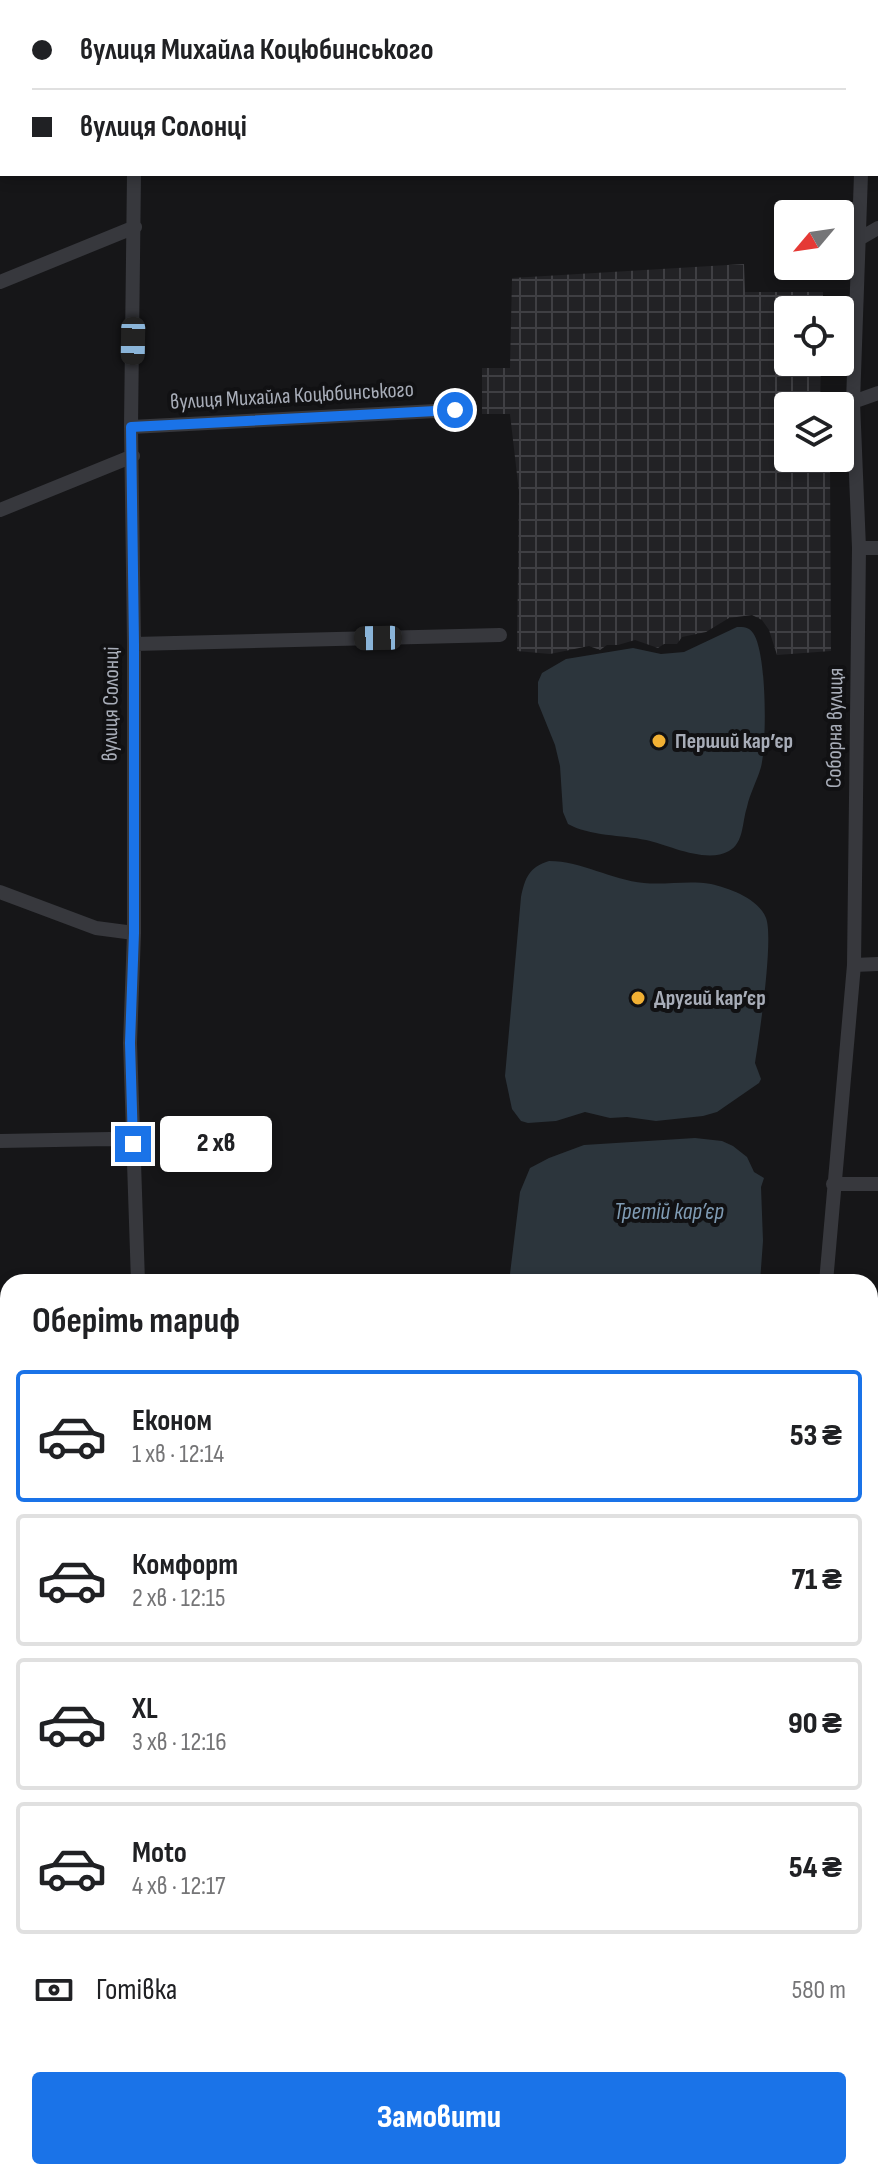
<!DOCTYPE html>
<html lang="uk">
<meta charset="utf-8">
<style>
:root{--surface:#fff;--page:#f2f2f2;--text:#202124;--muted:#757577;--line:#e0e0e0;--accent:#1a73e8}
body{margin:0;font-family:"Sofia Sans Condensed",sans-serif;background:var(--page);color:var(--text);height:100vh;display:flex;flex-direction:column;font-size:30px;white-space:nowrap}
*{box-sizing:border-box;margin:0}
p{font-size:26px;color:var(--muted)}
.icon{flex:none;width:44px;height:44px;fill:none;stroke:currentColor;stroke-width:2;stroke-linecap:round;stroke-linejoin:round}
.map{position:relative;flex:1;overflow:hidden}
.drawer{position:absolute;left:0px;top:1274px;width:878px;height:906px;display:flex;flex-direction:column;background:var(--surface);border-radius:24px 24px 0 0;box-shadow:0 4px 12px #0003}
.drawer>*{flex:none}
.guide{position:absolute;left:0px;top:0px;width:878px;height:176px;box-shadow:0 4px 12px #0003;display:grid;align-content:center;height:176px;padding:0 32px;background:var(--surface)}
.needle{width:52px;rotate:241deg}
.controls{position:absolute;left:774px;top:200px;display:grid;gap:16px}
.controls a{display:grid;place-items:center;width:80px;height:80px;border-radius:8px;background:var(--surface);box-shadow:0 4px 12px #0003;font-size:40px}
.end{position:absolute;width:36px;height:36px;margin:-18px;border:10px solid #1a73e8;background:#fff;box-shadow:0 0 0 4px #fff}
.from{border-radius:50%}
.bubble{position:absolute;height:56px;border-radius:8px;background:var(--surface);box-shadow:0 4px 12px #0003;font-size:26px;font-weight:800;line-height:56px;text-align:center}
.car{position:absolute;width:24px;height:48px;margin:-24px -12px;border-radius:10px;box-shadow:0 0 6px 2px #0007;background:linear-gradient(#222 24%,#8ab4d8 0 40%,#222 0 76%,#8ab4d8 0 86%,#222 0)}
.guide b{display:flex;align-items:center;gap:28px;height:76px;font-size:30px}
.guide b+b{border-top:2px solid var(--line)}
.guide i{width:20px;height:20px;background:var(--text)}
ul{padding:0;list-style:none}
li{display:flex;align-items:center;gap:24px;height:132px;margin:0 16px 12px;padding:0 16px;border:4px solid var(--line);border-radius:8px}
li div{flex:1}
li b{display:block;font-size:30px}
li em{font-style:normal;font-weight:800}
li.active{border-color:var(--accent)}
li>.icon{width:72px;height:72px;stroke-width:1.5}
h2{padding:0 32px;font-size:36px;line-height:96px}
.pay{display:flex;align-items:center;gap:20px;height:88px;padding:0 32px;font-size:30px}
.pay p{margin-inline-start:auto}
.primary-button{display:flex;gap:16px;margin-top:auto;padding:16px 32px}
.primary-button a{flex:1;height:92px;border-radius:8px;background:var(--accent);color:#fff;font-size:32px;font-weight:800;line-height:92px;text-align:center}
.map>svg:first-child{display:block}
</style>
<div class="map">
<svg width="878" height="2179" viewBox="0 0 878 2179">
<defs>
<pattern id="industrial-grid" width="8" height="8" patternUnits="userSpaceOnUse" patternTransform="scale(2)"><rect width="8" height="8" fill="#222225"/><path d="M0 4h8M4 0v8" fill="none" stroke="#3f3f43"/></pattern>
</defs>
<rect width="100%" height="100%" fill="#161618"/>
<path fill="url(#industrial-grid)" d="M744,264L745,292H823V310H788V362H821L820,406H788V458H830L831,651L777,655L769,630L762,620L752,615L729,618L706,632L682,637L677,644H664L658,648L635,640L618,645H607L600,650L589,646L550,654L517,651L519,492L510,414H482V368H510L512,278Z"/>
<path fill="#2c353c" d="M737,627C744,627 749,627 753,633C767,652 767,743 761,767C757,781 750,793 747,807C742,822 744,843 729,851C706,864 669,845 646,840C622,835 589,836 568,824L563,812L560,766L555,745L538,703V682L542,673L566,659L633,648L661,654L684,652Z
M549,861C582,861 611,880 644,883C666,885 689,880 711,884C729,888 759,899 766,918C774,938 759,1038 755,1063L761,1079L759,1083L717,1112L703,1116L656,1121L627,1117L610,1118L585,1112L556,1121L528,1123L521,1121L512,1109L505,1076L521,897C525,878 529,867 549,861Z
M695,1138L722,1141L733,1146L747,1157L754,1172L764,1178L761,1187L763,1241L760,1282H509L520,1192L530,1168L549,1158L584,1145Z"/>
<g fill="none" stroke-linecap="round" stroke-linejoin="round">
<path stroke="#37383d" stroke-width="14" d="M72,0L73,2
M130,0L131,2
M868,2V0
M876,77L878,76
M134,174L131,427L134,644V933L130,1043L138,1282
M859,239L878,228
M0,282L135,227
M853,402L878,393
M131,427L455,410
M0,510L133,456
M859,548H878
M134,644L500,635
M0,892L96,928L134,933
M854,965L878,964
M0,1141L110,1139L133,1144
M833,1184H878
M826,1282L854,965L859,548L853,402L861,174
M870,1397H878
M0,1623H8
M870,1637H878
M870,1865H878
M870,2087H878
M502,2172V2179
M765,2179V2172"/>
<path stroke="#45474d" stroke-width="18" d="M107,2L112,0
M0,43L2,42"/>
</g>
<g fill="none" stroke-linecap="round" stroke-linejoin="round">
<path stroke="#1a73e8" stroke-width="10" d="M133,1144L130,1043L134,933V644L131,427L455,410"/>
</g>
<g fill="#f2b134" stroke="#111113" stroke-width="3">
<circle cx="659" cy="741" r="8"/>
<circle cx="638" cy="998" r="8"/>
</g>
<g text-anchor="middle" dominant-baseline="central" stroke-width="8" stroke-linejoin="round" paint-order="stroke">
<g font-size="22" fill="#a8adb8" stroke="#111113">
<text transform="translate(292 396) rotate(-3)">вулиця Михайла Коцюбинського</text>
<text transform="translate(111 704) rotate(-89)">вулиця Солонці</text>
<text transform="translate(835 728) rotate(-89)">Соборна вулиця</text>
</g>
<g font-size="22" font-weight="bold" fill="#a8adb8" stroke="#111113" text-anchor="start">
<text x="675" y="741">Перший кар’єр</text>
<text x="654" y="998">Другий кар’єр</text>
</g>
<g font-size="24" font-style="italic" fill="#7f9bb3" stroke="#111113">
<text x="669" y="1211">Третій кар’єр</text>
</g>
</g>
</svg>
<div class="controls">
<a><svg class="needle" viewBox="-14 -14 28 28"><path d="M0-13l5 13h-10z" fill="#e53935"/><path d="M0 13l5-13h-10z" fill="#757577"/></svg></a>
<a><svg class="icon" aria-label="locate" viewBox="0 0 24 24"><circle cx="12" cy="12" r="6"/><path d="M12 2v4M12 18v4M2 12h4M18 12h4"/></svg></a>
<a><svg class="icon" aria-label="layers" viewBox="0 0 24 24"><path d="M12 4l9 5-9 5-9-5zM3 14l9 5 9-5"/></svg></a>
</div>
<i class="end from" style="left:455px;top:410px"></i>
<i class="end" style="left:133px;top:1144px"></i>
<div class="bubble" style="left:160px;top:1116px;width:112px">2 хв</div>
<i class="car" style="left:133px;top:341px;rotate:181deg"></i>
<i class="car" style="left:378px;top:638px;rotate:269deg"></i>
<div class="guide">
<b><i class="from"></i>вулиця Михайла Коцюбинського</b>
<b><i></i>вулиця Солонці</b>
</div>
<section class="drawer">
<h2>Оберіть тариф</h2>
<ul>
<li class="active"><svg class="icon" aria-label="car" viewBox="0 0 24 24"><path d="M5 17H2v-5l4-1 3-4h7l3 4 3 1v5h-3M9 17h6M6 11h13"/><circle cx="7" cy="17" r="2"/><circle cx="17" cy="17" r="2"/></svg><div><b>Економ</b><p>1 хв · 12:14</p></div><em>53 ₴</em></li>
<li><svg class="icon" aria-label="car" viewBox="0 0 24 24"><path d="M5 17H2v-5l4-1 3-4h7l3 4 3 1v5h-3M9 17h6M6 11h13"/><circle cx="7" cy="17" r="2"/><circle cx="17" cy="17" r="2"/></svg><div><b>Комфорт</b><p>2 хв · 12:15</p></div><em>71 ₴</em></li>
<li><svg class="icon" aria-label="car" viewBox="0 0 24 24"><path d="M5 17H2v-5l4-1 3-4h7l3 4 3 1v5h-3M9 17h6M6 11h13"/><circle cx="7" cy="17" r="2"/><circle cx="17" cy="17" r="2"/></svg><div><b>XL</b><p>3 хв · 12:16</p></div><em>90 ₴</em></li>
<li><svg class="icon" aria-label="car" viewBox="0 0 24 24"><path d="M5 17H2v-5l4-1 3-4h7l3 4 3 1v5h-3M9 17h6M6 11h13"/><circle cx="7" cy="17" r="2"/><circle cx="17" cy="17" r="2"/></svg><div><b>Moto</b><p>4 хв · 12:17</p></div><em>54 ₴</em></li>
</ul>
<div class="pay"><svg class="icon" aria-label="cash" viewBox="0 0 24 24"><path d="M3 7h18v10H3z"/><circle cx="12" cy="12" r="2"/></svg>Готівка<p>580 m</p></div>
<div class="primary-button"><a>Замовити</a></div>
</section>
</div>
